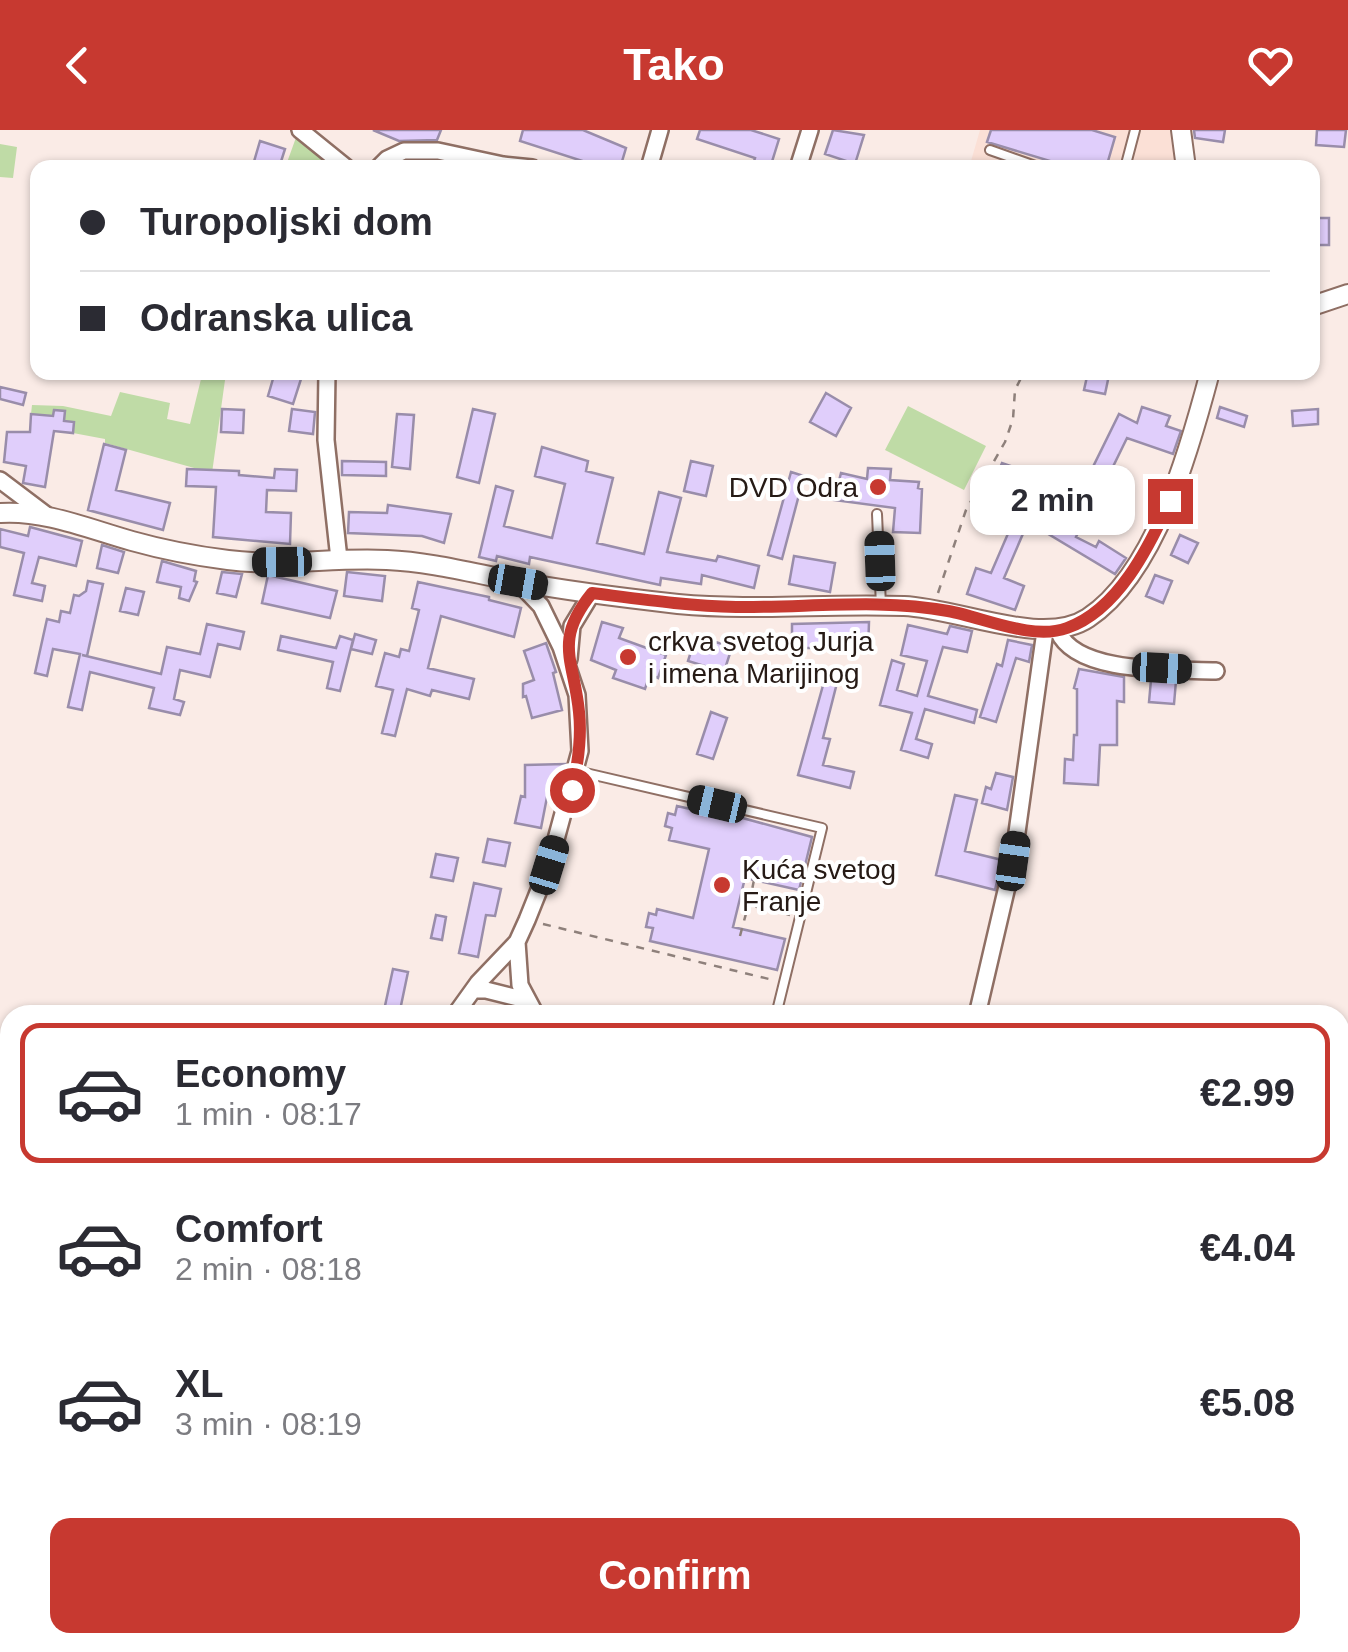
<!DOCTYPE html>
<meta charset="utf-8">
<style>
:root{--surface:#fff;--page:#f7f7f7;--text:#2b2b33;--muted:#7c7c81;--line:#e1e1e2;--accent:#c73930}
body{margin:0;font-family:Helvetica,sans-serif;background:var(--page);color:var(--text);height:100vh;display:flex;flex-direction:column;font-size:38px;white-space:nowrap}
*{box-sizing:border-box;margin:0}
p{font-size:32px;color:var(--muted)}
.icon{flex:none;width:55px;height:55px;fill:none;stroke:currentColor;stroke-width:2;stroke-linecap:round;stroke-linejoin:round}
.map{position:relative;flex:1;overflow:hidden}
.panel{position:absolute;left:0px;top:875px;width:1350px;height:648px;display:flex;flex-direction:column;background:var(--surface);border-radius:30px 30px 0 0;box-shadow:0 2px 8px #0004}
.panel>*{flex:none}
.top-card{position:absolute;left:30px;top:30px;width:1290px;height:220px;border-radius:20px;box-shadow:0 2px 8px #0004;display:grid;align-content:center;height:220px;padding:0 50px;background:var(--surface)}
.end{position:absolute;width:45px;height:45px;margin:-22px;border:12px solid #c73930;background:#fff;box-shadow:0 0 0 5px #fff}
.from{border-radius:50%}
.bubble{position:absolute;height:70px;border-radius:20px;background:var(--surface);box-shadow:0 2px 8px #0004;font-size:32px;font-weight:700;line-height:70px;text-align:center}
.car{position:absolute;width:30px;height:60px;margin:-30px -15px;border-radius:12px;box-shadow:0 0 8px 2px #0007;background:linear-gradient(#222 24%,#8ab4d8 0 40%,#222 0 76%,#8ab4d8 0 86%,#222 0)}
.top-card b{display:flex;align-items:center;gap:35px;height:95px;font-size:38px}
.top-card b+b{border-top:2px solid var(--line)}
.top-card i{width:25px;height:25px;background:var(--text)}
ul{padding:18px 0 0;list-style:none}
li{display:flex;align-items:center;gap:30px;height:140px;margin:0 20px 15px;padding:0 30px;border:5px solid transparent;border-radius:20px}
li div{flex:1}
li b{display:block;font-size:38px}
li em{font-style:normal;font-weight:700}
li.on{border-color:var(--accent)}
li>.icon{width:90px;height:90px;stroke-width:1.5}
.action{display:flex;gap:20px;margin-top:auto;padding:20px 50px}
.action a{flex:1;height:115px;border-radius:20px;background:var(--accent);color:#fff;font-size:40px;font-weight:700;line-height:115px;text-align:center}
header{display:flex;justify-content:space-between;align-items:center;height:130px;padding:0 50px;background:var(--accent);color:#fff;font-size:45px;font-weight:700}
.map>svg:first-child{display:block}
</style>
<header><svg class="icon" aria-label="back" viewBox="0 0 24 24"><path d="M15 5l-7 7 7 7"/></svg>Tako<svg class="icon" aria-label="heart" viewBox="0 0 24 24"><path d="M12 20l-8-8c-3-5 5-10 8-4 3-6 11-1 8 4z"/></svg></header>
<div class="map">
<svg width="1348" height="1522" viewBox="0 0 1348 1522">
<rect width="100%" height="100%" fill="#faebe6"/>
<path fill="#fbe0d6" d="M980,0H1173L1175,37L969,38Z"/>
<path fill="#bfdba6" d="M298,2L329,27L325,37L285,38Z
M0,14L17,17L13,48L0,47Z
M179,243H226L212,343L105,313V309L73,303L64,291V281L54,280L53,289L31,284L32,275L63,276L111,286L120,262L170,273L167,289L190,294L201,249Z
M908,276L986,316L964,360L885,320Z
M293,1513H373L389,1522H308Z"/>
<path fill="#e0cefb" stroke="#998daa" stroke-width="2.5" d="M373,0H441L437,10L399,11Z
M523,0H583L626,18L620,38H604L520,11Z
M700,0H751L779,9L770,38H752L755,28L697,9Z
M833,0L864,5L855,34L825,24Z
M991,0H1092L1115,7L1106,38H1073L987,12Z
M1194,0H1225L1223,12L1195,8Z
M1317,0H1346L1344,17L1316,15Z
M260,11L285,19L279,38L253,35Z
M1312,88H1329V115H1312Z
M275,242L301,249L293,274L268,266Z
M1088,242L1109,245L1105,264L1084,260Z
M0,257L26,263L23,275L0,269Z
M826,263L851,278L836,306L810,292Z
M1142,277L1170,286L1166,296L1181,301L1173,324L1127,308L1107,349L1126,358L1120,371L1099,361L1076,407L1096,417L1099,411L1126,428L1115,444L1045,402L1050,392L1066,401L1076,382L1040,364L1004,448L1024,456L1015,480L967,464L976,438L991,443L1010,399L979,386L1002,333L1056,352L1061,341L1085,353L1119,284L1137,293Z
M1220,277L1247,286L1244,297L1217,288Z
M222,279L244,280L243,303L221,302Z
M292,279L315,282L313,304L289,301Z
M473,279L495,284L479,353L457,347Z
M1318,279V294L1293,296L1292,281Z
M54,280L65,281L64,291L74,292L73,303L54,301L45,357L23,353L26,336L4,332L7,302H30L31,284L53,286Z
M397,284L414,285L410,339L392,337Z
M104,314L126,320L116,360L170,373L163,400L88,380Z
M542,317L588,331L586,341L613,348L597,413L644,424L659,362L681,368L667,422L716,431L718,426L759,436L754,458L702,445L701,454L661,448L660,455L530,427L529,434L497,426L496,431L479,427L496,356L513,361L504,396L552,408L565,354L535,346Z
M342,331L386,332V346L342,345Z
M691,331L713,336L706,366L684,361Z
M868,338L891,339L890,350L919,352L918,358L922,359L920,403L893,402L895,378L834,370L841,343L867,349Z
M187,339L239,341V345L274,348L275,339L297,340L296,361L267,360L266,382L291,383L290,414L213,407L216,357L186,356Z
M791,342L804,346L782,429L768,425Z
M388,375L451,384L444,413L422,406L348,403L349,382L387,383Z
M30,397L82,411L76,436L39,427L32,453L45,456L42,471L14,465L24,423L0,417V399L28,406Z
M1180,405L1198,413L1188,433L1171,425Z
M102,415L124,422L118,443L97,438Z
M794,426L835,433L830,462L789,454Z
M162,431L196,441L194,451L197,452L189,471L179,468L181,457L157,452Z
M222,442L242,444L236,467L217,463Z
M347,442L385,446L382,471L344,466Z
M268,445L337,461L330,488L262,473Z
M1155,445L1172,451L1163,473L1146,466Z
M88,451L103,454L87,526L82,525L161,544L167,517L200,524L207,494L244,502L240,519L218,514L210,547L180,540L174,569L184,572L180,585L149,578L154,558L90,542L82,580L68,577L80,524L53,519L47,546L35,543L47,489L59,492L61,481L70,483L74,465L79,466L86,461Z
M418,452L489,467V470L521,478L514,507L441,486L428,538L474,549L469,569L432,560L430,566L407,559L395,606L382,603L393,560L376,556L385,523L399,527L401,519L409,521L419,480L412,478Z
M126,458L144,462L138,485L120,481Z
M602,492L623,498L619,508L666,525L658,548L650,544L645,559L613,548L616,540L591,530Z
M869,492L868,522L840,521V518H792V494Z
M908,495L947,504L950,496L972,501L967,522L943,517L928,566L977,580L974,593L925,579L916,609L932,614L928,628L901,620L912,583L880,575L892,530L904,534L897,560L917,566L927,531L901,525Z
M355,504L376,510L372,524L351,519Z
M281,506L336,518L340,506L353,510L340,561L327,558L333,532L278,520Z
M696,506L732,517L724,542L688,531Z
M1008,510L1032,515L1029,532L1016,528L996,592L980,587L997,534L1002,536Z
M546,513L556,542L553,543L562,580L532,588L526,566L523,567V554L534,550L524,521Z
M1079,539L1124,547V572L1117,571V615H1100L1098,655L1064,653L1065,629L1073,630L1074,605H1077V559L1074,558Z
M827,541L839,545L823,608L830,609L823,635L854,642L850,658L798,645Z
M1151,550L1176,551L1174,574L1149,572Z
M711,582L727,588L713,629L697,624Z
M565,634L557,662H548L541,698L515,693L521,666L525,667V635Z
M996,643L1013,647L1007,680L982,673L986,657L991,659Z
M955,665L977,670L965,721L1002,730L995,760L936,745Z
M677,676L717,685V681L812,707L799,760L745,748L733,797L785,809L777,840L650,811L653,798L646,797L649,783L656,785L657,779L693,788L709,719L669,710L672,698L665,696L668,683L675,685Z
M488,709L510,713L505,736L483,732Z
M436,724L458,728L453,751L431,747Z
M474,753L501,759L495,786L486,785L478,827L459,823Z
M436,785L446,787L442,810L431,808Z
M393,839L408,842L399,885H383Z"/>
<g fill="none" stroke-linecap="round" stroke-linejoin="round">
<g stroke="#8f6f64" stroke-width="12">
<path id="service" d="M990,20L1041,38
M1125,38L1135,0
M877,384L881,476
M577,641L822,698L776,885"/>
</g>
<g stroke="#8f6f64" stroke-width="20">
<path id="minor" d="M300,0L347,38
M378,38L387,29L404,21H438L503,35L532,38
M649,38L660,0
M798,38L810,0
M327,242L326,310L339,429
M0,350L49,387
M1058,501C1076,545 1175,539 1216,541
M569,529L572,496L592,463
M517,812L520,855L536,885
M473,860H486L526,870
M455,885L478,853L517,812L527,790L549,735L580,621L577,565L561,517L541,476L518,452
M977,885L1013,731L1045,501
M1340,1268L1348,1272
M264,1522L266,1512"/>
</g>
<g stroke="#8f6f64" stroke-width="22">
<path id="tertiary" d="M1181,0L1186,38
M1312,176L1348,164
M0,383C45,380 89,399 132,411C164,420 196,426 228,430C281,437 334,427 387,430C432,432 476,444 520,452C572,462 625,468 678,474C753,481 828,473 904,476C958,478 1043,518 1088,488C1156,443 1190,318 1210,242"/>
</g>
<path stroke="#8e807b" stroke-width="2.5" stroke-dasharray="8 8" stroke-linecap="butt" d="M1138,34L1151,38
M938,463L966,380L1005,312L1013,289L1015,260L1024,242
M754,750L749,775L790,785
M543,794L773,850
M740,806L748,776"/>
<use href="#service" stroke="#fff" stroke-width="8"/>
<use href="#minor" stroke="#fff" stroke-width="15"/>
<use href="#tertiary" stroke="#fff" stroke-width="18"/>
</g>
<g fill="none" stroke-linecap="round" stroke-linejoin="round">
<path stroke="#c73930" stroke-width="12" d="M572,660C578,634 582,609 579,582C574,530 553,511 592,463C640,469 688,476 736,477C805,478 880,468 948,481C983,487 1032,511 1067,498C1118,480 1149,417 1170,371"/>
</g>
<g fill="#c73930" stroke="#fff" stroke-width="4">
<circle cx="878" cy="357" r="10"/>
<circle cx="628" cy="527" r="10"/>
<circle cx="722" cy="755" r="10"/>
</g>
<g text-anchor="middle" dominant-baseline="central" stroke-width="8" stroke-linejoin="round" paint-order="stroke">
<g font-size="28" fill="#261a15" stroke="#fff" text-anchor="start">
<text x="858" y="357" text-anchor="end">DVD Odra</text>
<text x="648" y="511">crkva svetog Jurja<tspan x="648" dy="32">i imena Marijinog</tspan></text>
<text x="742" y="739">Kuća svetog<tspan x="742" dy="32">Franje</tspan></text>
</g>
</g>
</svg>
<i class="end from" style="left:572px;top:660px"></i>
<i class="end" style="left:1170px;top:371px"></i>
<div class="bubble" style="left:970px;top:335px;width:165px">2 min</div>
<i class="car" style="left:880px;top:431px;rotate:358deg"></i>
<i class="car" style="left:282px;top:432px;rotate:269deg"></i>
<i class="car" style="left:518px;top:452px;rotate:100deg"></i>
<i class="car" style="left:1162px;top:538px;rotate:93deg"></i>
<i class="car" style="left:717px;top:674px;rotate:283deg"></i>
<i class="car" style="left:1013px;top:731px;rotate:8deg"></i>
<i class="car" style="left:549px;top:735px;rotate:17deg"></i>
<div class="top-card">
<b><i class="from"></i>Turopoljski dom</b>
<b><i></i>Odranska ulica</b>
</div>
<section class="panel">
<ul>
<li class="on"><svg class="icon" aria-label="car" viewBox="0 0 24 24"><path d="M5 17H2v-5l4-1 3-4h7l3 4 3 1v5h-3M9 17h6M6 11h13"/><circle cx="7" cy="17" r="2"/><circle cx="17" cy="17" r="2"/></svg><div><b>Economy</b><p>1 min · 08:17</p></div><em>€2.99</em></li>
<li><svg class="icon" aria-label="car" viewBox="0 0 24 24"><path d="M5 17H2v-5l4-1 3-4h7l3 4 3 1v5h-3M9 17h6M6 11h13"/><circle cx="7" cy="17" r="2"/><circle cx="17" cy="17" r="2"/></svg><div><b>Comfort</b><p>2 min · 08:18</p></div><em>€4.04</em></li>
<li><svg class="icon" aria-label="car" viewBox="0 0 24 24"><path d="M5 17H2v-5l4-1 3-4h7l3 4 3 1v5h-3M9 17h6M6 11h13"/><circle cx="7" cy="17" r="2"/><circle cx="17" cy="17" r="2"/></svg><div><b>XL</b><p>3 min · 08:19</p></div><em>€5.08</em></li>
</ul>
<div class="action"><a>Confirm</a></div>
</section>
</div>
